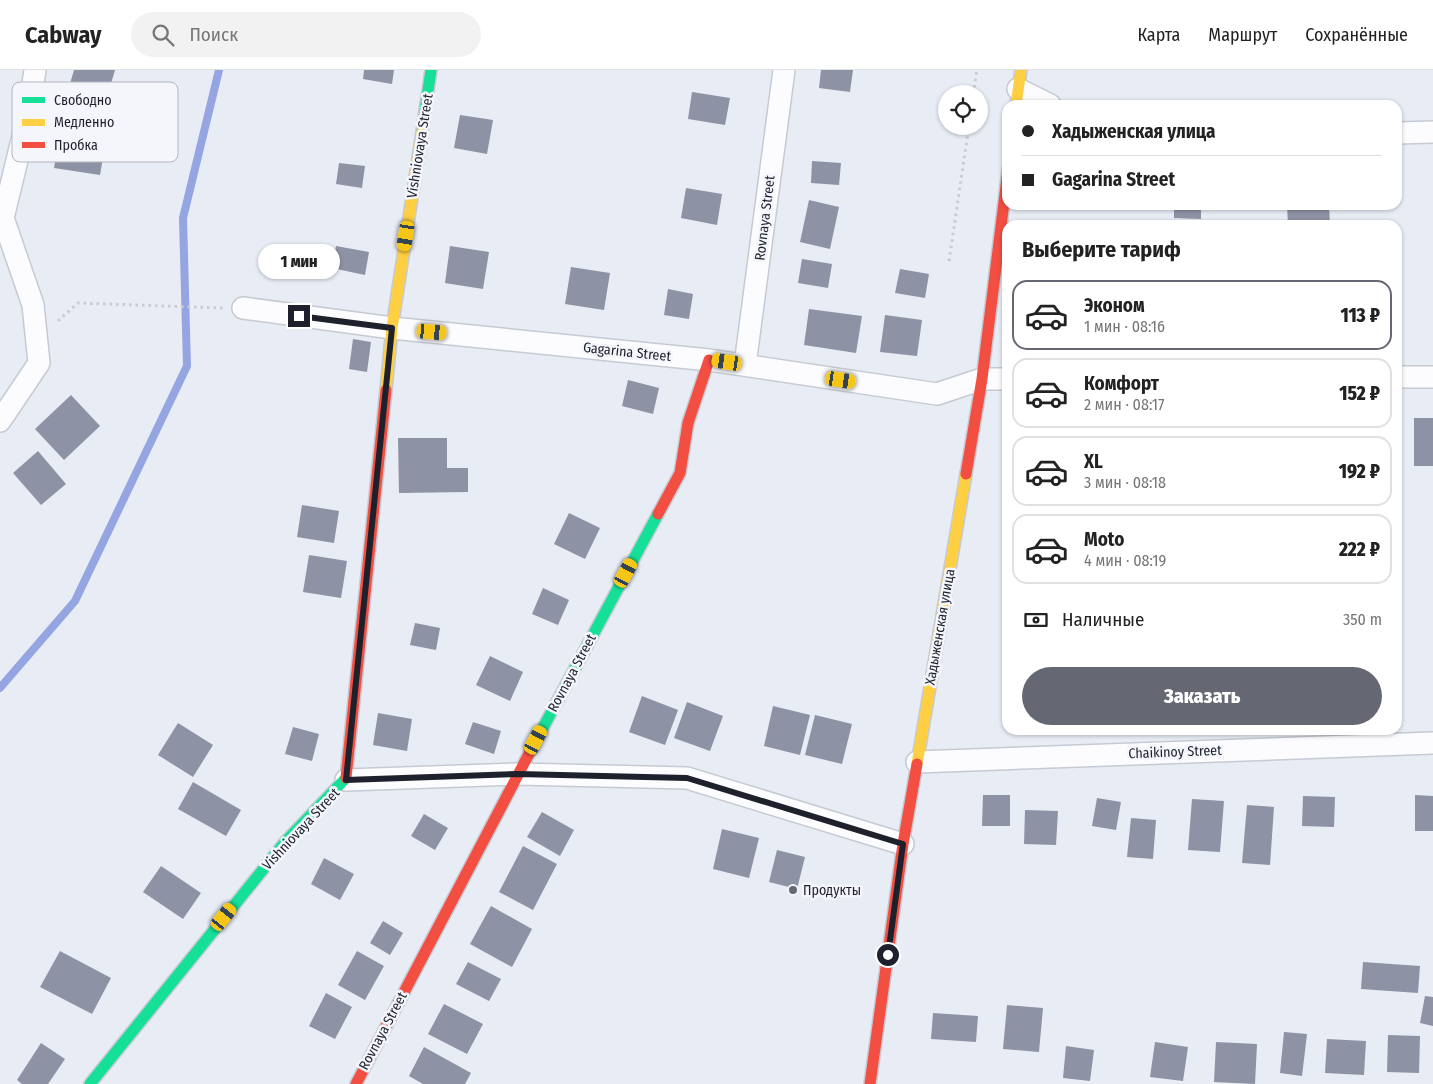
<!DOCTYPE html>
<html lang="ru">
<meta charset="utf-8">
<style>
:root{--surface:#fff;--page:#f2f2f2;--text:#222;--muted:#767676;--line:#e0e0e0;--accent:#656872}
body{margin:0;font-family:"Fira Sans Condensed",sans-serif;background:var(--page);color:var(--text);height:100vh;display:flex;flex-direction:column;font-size:19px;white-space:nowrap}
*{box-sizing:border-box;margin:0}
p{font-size:16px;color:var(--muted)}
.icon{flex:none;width:28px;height:28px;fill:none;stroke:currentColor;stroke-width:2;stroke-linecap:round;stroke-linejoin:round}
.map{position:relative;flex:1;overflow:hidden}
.details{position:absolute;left:1002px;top:150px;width:400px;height:515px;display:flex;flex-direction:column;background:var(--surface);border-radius:15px;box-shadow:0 1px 4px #0004}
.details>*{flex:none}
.hud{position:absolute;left:1002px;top:30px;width:400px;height:110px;border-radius:15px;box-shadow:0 1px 4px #0004;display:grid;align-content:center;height:110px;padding:0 20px;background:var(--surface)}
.fabs{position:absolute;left:938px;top:15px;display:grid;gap:10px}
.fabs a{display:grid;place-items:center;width:50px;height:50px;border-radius:50%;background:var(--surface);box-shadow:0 1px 4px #0004;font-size:25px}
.end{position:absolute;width:22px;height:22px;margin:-11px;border:6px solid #1e212b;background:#fff;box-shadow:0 0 0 2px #fff}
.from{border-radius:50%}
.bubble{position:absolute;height:35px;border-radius:18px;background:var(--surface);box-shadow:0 1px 4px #0004;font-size:16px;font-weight:800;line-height:35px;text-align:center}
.car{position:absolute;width:15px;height:30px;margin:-15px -8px;border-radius:6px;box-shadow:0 0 4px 1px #0007;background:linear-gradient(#f5c518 24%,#345 0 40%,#f5c518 0 76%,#345 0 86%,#f5c518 0)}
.hud b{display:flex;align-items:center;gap:18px;height:48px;font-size:19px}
.hud b+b{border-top:1px solid var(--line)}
.hud i{width:12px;height:12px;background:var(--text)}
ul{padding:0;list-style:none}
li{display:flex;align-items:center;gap:15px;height:70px;margin:0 10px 8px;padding:0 10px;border:2px solid var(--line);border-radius:15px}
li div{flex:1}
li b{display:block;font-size:19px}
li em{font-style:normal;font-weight:800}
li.on{border-color:var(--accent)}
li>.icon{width:45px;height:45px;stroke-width:1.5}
h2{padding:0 20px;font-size:22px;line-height:60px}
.pay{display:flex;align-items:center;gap:12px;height:55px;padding:0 20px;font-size:19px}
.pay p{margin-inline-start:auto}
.cta{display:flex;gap:10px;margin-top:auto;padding:10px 20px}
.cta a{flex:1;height:58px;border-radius:30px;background:var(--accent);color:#fff;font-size:20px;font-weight:800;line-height:58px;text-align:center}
header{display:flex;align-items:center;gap:30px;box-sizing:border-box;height:70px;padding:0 25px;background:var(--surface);border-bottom:1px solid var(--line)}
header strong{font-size:24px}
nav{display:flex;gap:28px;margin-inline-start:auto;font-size:18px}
.search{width:350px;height:45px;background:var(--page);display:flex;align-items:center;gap:12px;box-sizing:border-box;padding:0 18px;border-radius:28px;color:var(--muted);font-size:19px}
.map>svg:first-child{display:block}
</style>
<header>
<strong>Cabway</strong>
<div class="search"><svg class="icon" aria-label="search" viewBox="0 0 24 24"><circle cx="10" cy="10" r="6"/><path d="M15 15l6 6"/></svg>Поиск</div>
<nav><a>Карта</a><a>Маршрут</a><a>Сохранённые</a></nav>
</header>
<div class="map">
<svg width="1433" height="1014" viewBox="0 0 1433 1014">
<rect width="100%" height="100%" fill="#e8ecf5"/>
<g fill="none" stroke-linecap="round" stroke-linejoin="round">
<path stroke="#95a5e1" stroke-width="8" d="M0,618L75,531L187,296L183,148L219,0"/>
</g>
<path fill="#8e92a5" d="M74,0H115L107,27L69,17Z
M364,0H394L392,14L363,9Z
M821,0H853L850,22L819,18Z
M692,22L730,28L725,55L688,49Z
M460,45L493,50L487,84L454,78Z
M60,62L106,70L100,105L54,98Z
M812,91L841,93L839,115L811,113Z
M339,93L365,96L362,118L336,114Z
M686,118L722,124L717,155L681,148Z
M809,130L839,137L830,179L800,172Z
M1174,135H1201V149L1174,148Z
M1287,135H1329L1330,155H1288Z
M336,176L369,182L365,205L332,198Z
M450,176L489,182L483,219L445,213Z
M802,189L832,194L828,218L798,213Z
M571,197L610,203L604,240L565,234Z
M900,199L929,204L925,228L895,223Z
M668,219L693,224L689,249L664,245Z
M809,239L862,246L856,283L804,275Z
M885,245L922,250L917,286L880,282Z
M353,269L371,272L367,302L349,299Z
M628,310L659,318L653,344L622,336Z
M71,325L100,356L64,390L35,359Z
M1414,348H1433V396H1414Z
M398,368H447V398H468V422L399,423Z
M38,381L66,414L41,435L13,403Z
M302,435L339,441L334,473L297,467Z
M569,443L600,458L585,489L554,474Z
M309,485L347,491L341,528L303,522Z
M543,518L569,530L558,555L532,544Z
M415,553L440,558L436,580L410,575Z
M490,586L523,602L510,631L476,615Z
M642,626L678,640L665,675L629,662Z
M687,632L723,646L710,681L674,668Z
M773,636L810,645L800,685L764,676Z
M378,643L412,649L407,681L373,675Z
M815,645L852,654L842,694L805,685Z
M473,652L501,661L494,684L465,674Z
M178,653L213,675L193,707L158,685Z
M293,657L319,664L312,691L285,684Z
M193,712L241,740L226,766L178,739Z
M983,725H1010V756H982Z
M1415,725L1433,726V761H1415Z
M1303,726L1335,727L1334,757L1302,756Z
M1097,728L1121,732L1116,760L1092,756Z
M1192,729L1224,731L1220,782L1188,780Z
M1247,735L1274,737L1270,795L1242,793Z
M1025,740L1058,741L1056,775L1024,774Z
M542,742L574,760L560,786L527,767Z
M424,744L448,758L435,780L411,766Z
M1131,748L1156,750L1153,789L1127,787Z
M722,759L759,768L749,808L713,799Z
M523,776L557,794L533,840L499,822Z
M777,780L805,787L797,819L769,812Z
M324,788L354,804L340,830L311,814Z
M161,796L201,823L183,849L143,822Z
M491,836L532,859L512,897L470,874Z
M383,851L403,863L390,885L370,873Z
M60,881L111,908L92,944L40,917Z
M357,881L384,896L365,930L338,915Z
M468,892L501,909L489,931L456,914Z
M1363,892L1420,896L1418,923L1361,919Z
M326,923L352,937L335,969L309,956Z
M1425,926L1433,927V956L1420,953Z
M444,934L483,954L467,984L428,964Z
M1007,935L1043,938L1039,982L1003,979Z
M933,943L978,946L976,972L931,969Z
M1284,962L1307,964L1302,1006L1280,1003Z
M1388,965L1420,966L1419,1003L1387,1002Z
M1327,969L1366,971L1364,1005L1325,1003Z
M1155,972L1188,977L1183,1011L1150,1007Z
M1216,972L1257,974L1255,1014L1214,1012Z
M41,973L65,989L48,1014H22L17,1010Z
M1066,976L1094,980L1090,1011L1063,1008Z
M424,977L471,1003L465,1014H423L409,1006Z"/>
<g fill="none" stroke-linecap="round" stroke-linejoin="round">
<g stroke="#c6cad3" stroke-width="24">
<path id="street" d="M1018,19L1050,35
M1398,63L1433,62
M0,150L3,148L29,41L35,0
M243,238L392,258L709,290L937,324L982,309H1008
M745,295L784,0
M1398,307H1433
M0,351L39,293L33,235L3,148
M917,692L1433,673
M346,710L518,704L687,708L903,774"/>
</g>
<g stroke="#c6cad3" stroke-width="14">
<path id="fast" d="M422,62L431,0
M531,680L658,444
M90,1014L286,771L346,708"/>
</g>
<g stroke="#c6cad3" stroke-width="14">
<path id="slow" d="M1016,35L1021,0
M386,320L392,258L422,62
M917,694L966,404"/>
</g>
<g stroke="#c6cad3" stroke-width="14">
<path id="jam" d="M966,404L982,309L1008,100
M658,444L680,403L688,353L709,290
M346,708L386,320
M356,1014L531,680
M870,1014L903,774L917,694"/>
</g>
<path stroke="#cacbcf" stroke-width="3" stroke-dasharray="2.5 4" stroke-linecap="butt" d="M973,24L977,0
M949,191L969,56
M58,251L78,233L223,238"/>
<use href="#street" stroke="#fcfcfe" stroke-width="21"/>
<use href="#fast" stroke="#16e098" stroke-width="11"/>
<use href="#slow" stroke="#ffcf43" stroke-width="11"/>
<use href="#jam" stroke="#f24e42" stroke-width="11"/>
</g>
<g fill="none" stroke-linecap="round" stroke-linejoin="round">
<path stroke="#1e212b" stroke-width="6" d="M299,246L392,258L346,710L518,704L687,708L903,774L888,885"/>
</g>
<circle fill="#656872" stroke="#f4f6fc" stroke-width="2" cx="793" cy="820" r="5"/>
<g text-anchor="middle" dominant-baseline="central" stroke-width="5" stroke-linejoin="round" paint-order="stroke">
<g font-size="14" fill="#1e212b" stroke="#f4f6fc">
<text transform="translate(420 76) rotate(-81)">Vishniovaya Street</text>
<text transform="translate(765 148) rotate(-83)">Rovnaya Street</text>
<text transform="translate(627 282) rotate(6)">Gagarina Street</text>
<text transform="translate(940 557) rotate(-80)">Хадыженская улица</text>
<text transform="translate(572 603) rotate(-62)">Rovnaya Street</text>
<text transform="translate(1175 682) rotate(-2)">Chaikinoy Street</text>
<text transform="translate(301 759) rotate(-47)">Vishniovaya Street</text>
<text transform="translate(383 961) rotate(-62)">Rovnaya Street</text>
</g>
<g font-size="14" fill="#1e212b" stroke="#f4f6fc" text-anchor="start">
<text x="803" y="820">Продукты</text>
</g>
</g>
<rect x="12" y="12" width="166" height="80" rx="8" fill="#f4f6fc" stroke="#b4b6bd" stroke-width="1"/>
<rect x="22" y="27" width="23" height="6" fill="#16e098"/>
<rect x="22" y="49" width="23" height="7" fill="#ffcf43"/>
<rect x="22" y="72" width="23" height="6" fill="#f24e42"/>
<g font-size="14" fill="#1e212b">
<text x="54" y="35">Свободно</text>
<text x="54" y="57">Медленно</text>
<text x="54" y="80">Пробка</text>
</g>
</svg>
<div class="fabs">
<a><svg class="icon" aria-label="locate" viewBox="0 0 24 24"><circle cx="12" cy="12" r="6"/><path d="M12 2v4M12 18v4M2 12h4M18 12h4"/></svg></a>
</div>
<i class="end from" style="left:888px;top:885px"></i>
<i class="end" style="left:299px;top:246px"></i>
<div class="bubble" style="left:258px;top:174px;width:82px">1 мин</div>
<i class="car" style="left:406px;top:166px;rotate:189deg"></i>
<i class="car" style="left:432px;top:262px;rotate:95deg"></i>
<i class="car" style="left:727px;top:292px;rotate:279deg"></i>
<i class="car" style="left:841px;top:310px;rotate:99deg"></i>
<i class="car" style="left:626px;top:503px;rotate:28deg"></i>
<i class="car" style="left:536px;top:670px;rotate:28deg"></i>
<i class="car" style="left:224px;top:847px;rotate:39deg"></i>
<div class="hud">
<b><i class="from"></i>Хадыженская улица</b>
<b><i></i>Gagarina Street</b>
</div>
<section class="details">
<h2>Выберите тариф</h2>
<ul>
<li class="on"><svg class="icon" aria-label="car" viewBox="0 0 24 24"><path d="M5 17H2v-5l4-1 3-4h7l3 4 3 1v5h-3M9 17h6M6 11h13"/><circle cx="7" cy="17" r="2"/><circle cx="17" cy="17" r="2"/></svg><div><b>Эконом</b><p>1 мин · 08:16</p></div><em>113 ₽</em></li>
<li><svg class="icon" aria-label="car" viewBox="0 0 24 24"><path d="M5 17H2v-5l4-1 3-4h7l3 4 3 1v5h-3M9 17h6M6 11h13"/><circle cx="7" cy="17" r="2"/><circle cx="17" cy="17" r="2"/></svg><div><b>Комфорт</b><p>2 мин · 08:17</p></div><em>152 ₽</em></li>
<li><svg class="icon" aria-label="car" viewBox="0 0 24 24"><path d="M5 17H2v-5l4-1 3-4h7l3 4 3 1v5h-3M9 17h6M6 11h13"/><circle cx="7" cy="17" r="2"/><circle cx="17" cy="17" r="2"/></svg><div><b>XL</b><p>3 мин · 08:18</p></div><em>192 ₽</em></li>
<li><svg class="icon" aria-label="car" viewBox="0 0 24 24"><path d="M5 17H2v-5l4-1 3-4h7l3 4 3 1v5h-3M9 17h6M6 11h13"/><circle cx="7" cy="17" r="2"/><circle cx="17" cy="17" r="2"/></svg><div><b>Moto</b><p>4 мин · 08:19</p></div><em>222 ₽</em></li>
</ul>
<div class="pay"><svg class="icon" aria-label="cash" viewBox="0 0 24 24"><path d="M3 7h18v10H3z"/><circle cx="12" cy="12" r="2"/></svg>Наличные<p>350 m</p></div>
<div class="cta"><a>Заказать</a></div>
</section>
</div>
